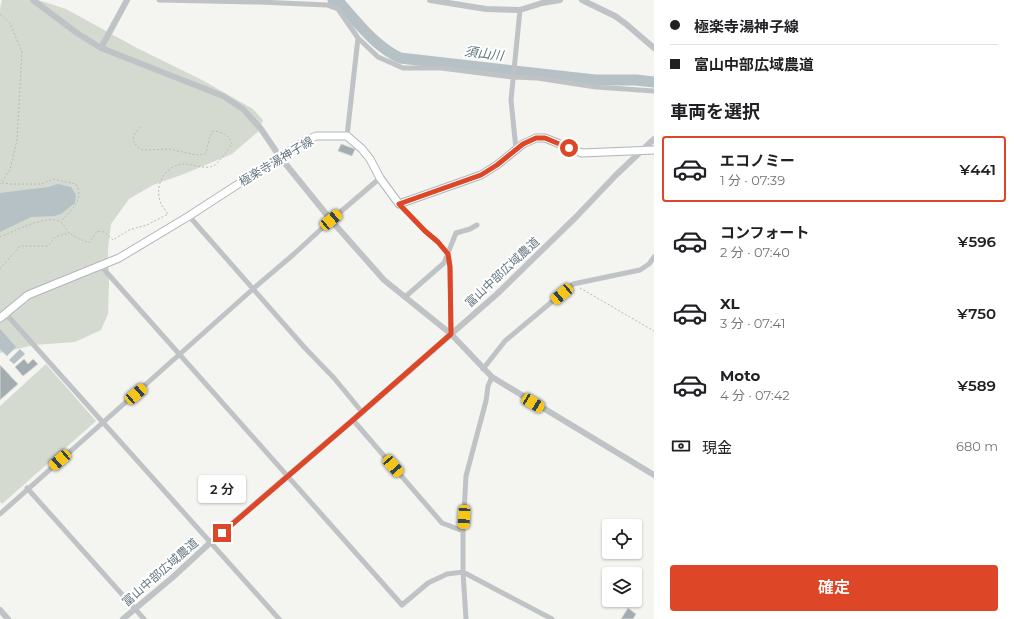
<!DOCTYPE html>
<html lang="ja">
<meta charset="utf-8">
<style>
:root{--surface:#fff;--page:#f2f2f2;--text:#202124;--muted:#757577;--line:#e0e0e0;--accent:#dd4626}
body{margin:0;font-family:Montserrat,"Noto Sans JP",sans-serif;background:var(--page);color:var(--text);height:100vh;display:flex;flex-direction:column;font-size:15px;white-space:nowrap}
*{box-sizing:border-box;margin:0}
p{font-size:13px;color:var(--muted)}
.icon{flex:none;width:22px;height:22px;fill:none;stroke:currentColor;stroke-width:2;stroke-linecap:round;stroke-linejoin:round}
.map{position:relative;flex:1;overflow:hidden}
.sheet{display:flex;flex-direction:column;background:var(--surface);width:360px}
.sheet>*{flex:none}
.banner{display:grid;align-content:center;height:88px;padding:0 16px;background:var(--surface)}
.fabs{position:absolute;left:602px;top:519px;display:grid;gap:8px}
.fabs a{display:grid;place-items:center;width:40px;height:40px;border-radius:4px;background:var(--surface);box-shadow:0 1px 3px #0004;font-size:20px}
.end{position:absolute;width:18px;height:18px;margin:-9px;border:5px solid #dd4626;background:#fff;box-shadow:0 0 0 2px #fff}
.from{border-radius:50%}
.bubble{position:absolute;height:28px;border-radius:4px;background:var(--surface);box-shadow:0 1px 3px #0004;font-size:13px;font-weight:600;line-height:28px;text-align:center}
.car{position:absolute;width:12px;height:24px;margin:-12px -6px;border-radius:5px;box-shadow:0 0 3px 1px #0007;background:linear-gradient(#f5c518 24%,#345 0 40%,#f5c518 0 76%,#345 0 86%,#f5c518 0)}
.banner b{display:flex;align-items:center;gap:14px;height:38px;font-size:15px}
.banner b+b{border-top:1px solid var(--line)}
.banner i{width:10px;height:10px;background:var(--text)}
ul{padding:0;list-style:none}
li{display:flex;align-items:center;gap:12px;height:66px;margin:0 8px 6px;padding:0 8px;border:2px solid transparent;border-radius:4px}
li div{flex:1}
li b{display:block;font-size:15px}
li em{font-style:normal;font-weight:600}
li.selected{border-color:var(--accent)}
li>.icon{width:36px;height:36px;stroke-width:1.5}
h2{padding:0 16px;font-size:18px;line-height:48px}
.pay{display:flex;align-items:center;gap:10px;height:44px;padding:0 16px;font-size:15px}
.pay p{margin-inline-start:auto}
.primary-button{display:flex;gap:8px;margin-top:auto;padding:8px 16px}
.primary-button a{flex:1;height:46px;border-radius:4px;background:var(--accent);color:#fff;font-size:16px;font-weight:600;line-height:46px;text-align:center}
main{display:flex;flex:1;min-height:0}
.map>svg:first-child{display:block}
</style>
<main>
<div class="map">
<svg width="654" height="619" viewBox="0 0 654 619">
<rect width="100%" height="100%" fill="#f4f4f0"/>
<path fill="#d5dad1" d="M2,0H38L66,9L137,48L202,80L253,109L263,120L259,131L232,154L184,174L153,185L129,199L111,224L108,249L109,282L108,314L101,330L75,342L34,345L0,353V9Z
M46,364L96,421L2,504L0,502V406Z"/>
<path fill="#b5c1c5" d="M58,184L71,187L76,195L75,203L61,214L54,216L31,217L0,232V193L48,187Z
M0,329L16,347L7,356L0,349Z
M20,349L25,354L14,364L9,360Z"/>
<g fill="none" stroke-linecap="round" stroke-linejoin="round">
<path stroke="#b5c1c5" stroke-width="11" d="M333,0L339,2C357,22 375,46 400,58L595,80H636L654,82"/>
</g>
<path fill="#a3acb1" stroke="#d5d5d3" d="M341,144L355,149L352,156L338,151Z
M24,359L28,364L33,359L38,364L23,376L15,367Z
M0,365L18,384L0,400Z
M628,608L636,614L633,619H621Z"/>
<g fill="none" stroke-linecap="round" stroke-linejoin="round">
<g stroke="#afb5b9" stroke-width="9">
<path id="secondary" d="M0,318L28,295L119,258L189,216L303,142L316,136H347L362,149L370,159L380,178L399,204L481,175L497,165L523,144L536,138H545L582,153L654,150"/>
</g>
<path stroke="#b7babc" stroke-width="1" stroke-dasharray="2 2" stroke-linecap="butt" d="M0,14L10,23L22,52L17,140L10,170L0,184
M2,183L11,184H41L53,179L76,184C85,200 71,210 61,221
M0,237C14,232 49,212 62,223C65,226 66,230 69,233C75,237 82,240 89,243L97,231L105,232L113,240L129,230L147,225L168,214C166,211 163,207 161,204C154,187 163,167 182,164C192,163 203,170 213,166C219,163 229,149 232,143C228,134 222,132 213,131C208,138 209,146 205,154L196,155L169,149L143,150L137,147L133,140L134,136L141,125
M0,269L20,246H48L55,237L69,233
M580,288L654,331"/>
<path stroke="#bfc3c6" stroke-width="5" d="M159,0L259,2L327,5L338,9L358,38L378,57L403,68H441L513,77L537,78L596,87L654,91
M347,136L358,38
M516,149L511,100L520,10
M399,204L425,231L438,242L448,254L450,267L451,334
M189,216L305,348L334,378L362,412
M101,266L402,605L428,583L447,574L463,572L552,619
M405,297L444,263L456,233L470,229L477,225
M6,314L279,619
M483,369L505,341L573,284L640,270L649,264L654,257
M353,420L442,523L463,531
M27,488L144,619
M0,514L253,289L294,254L331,220L380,178
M466,619L463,572V531L466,476L486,401L488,386L492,377"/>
<path stroke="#bfc3c6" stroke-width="6" d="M33,0L77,33L101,48L223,96L243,109L261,129L280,157L331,220L384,280L451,334L492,377L654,475
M430,0L486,9L520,10L542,3L560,0
M582,0L615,16L626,24L654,48
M101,48L127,0
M0,610L8,619
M123,619L173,577L211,542L353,420L497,294L576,217L616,175L654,139"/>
<use href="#secondary" stroke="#fff" stroke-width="7"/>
</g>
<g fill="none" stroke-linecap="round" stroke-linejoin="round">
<path stroke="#dd4626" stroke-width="5" d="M222,533L353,420L451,334L450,267L448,254L438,242L425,231L399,204L481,175L497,165L523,144L536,138H545L569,148"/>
</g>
<g text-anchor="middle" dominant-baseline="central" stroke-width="4" stroke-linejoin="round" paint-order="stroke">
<g font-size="12" fill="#637580" stroke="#fff">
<text transform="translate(276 161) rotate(-31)">極楽寺湯神子線</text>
<text transform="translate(502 272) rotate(-43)">富山中部広域農道</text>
<text transform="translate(160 572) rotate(-41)">富山中部広域農道</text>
</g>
<g font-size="13" font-style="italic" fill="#5f777e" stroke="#fff">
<text transform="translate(484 53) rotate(7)">須山川</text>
</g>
</g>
</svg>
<div class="fabs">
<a><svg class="icon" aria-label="locate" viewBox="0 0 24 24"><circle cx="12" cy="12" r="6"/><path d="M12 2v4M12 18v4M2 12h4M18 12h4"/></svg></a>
<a><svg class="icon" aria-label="layers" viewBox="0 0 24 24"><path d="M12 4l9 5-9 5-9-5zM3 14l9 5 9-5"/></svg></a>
</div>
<i class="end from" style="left:569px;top:148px"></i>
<i class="end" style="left:222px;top:533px"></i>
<div class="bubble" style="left:198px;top:475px;width:48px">2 分</div>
<i class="car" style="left:331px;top:220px;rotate:50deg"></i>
<i class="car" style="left:562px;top:294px;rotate:230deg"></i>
<i class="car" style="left:136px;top:394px;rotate:49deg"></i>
<i class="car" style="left:533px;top:403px;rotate:121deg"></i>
<i class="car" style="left:60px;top:460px;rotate:229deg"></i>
<i class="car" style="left:393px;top:466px;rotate:139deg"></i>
<i class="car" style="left:464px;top:517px;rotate:183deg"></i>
</div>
<section class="sheet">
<div class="banner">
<b><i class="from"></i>極楽寺湯神子線</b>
<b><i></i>富山中部広域農道</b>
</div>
<h2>車両を選択</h2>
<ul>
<li class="selected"><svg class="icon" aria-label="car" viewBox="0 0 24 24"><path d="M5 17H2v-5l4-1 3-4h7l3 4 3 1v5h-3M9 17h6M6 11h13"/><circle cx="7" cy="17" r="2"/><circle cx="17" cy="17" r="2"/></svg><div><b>エコノミー</b><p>1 分 · 07:39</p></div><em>¥441</em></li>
<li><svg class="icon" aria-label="car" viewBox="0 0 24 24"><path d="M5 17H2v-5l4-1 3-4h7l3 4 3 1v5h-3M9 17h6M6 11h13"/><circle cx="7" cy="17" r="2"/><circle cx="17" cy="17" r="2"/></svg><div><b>コンフォート</b><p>2 分 · 07:40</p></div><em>¥596</em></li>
<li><svg class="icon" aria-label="car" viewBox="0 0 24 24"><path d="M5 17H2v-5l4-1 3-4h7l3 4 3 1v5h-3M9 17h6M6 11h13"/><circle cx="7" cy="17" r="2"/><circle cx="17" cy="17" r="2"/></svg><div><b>XL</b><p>3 分 · 07:41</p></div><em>¥750</em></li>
<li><svg class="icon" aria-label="car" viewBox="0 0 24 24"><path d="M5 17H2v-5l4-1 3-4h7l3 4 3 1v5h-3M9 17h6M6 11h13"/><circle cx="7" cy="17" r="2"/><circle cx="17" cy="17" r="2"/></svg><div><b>Moto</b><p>4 分 · 07:42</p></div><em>¥589</em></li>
</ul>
<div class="pay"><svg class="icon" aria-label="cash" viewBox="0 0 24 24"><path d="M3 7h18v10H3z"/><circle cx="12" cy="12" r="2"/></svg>現金<p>680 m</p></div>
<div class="primary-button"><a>確定</a></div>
</section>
</main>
